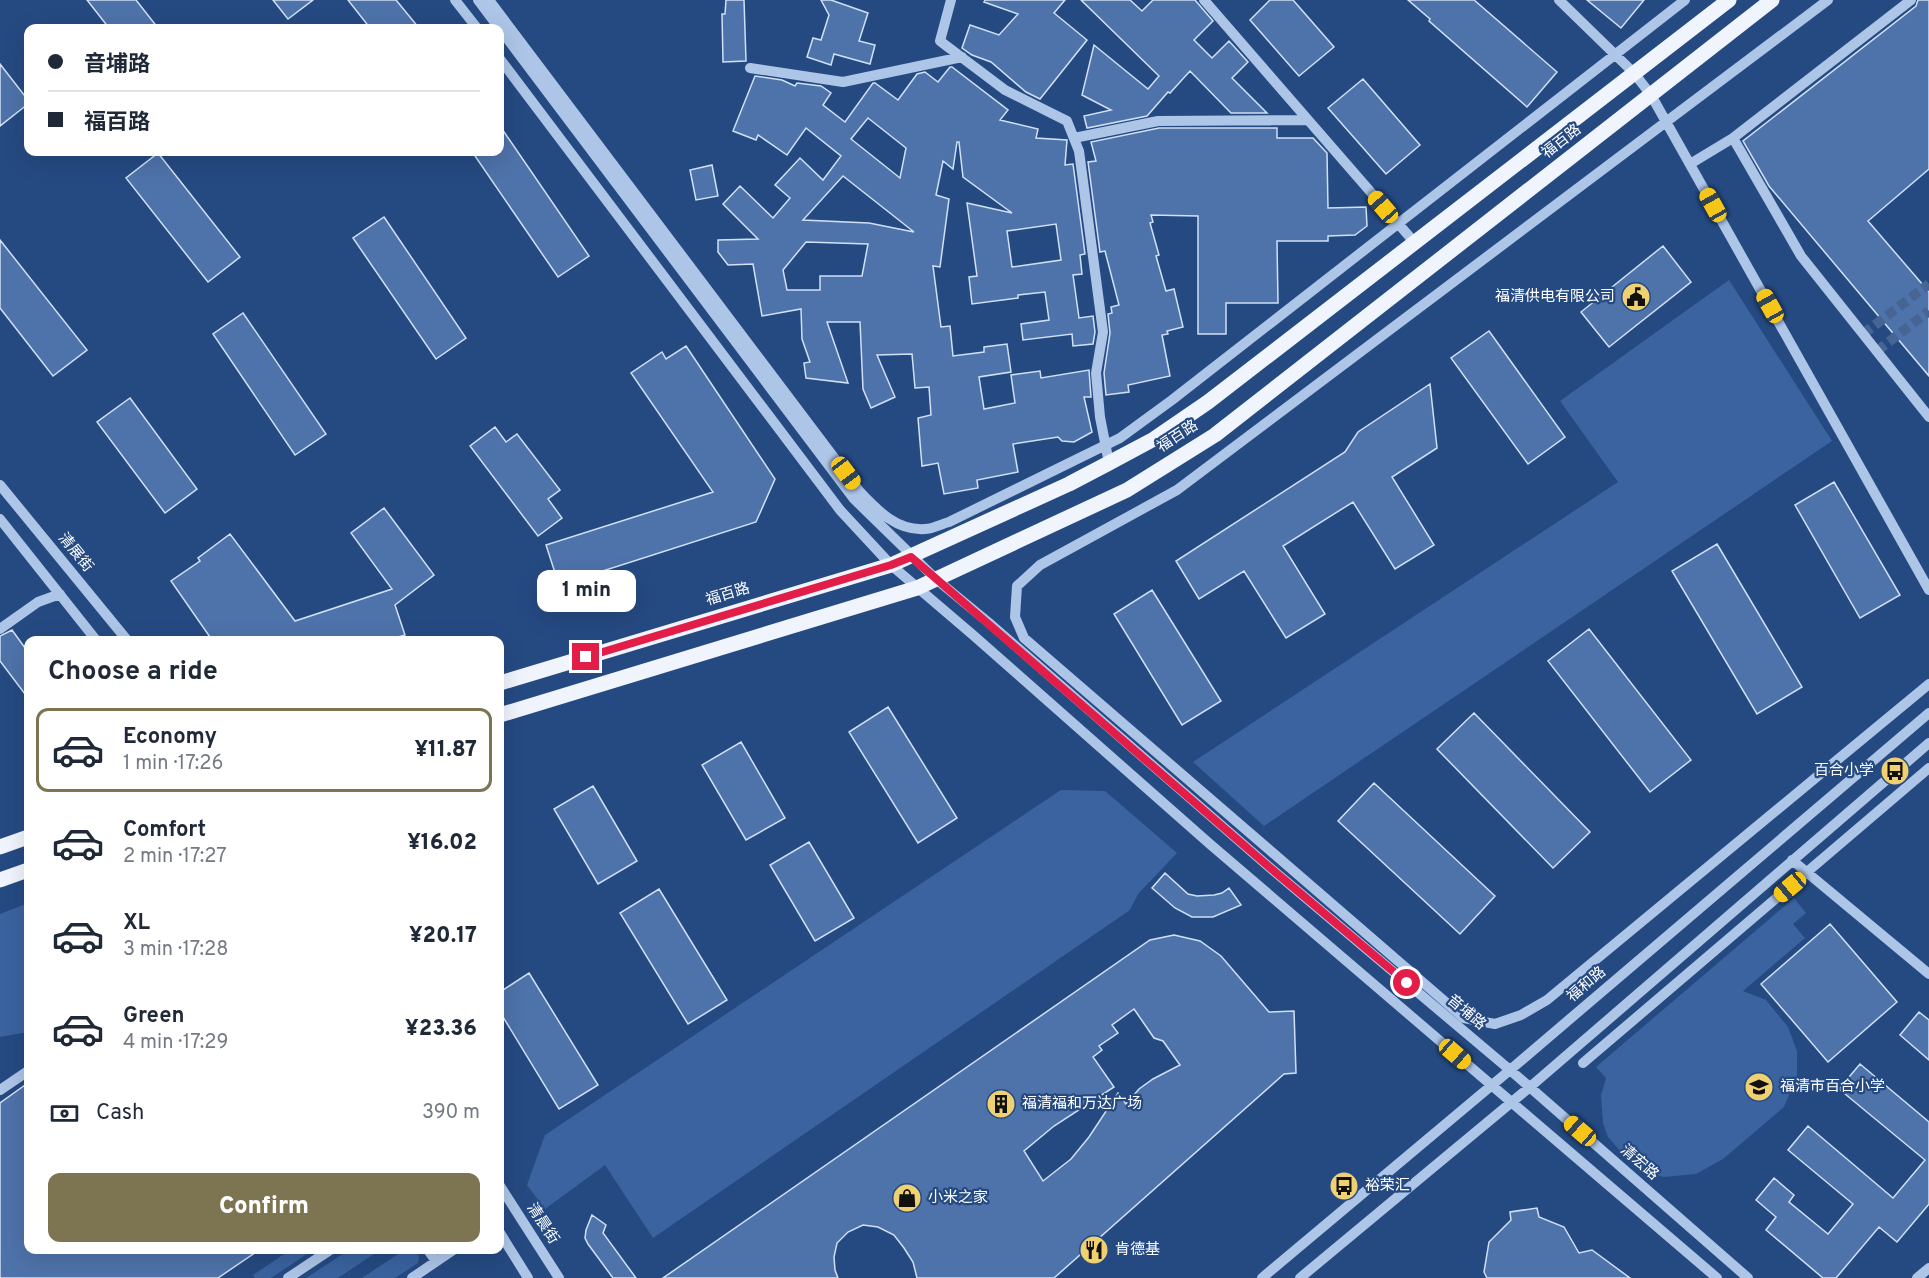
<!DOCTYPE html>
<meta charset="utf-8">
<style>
:root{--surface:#fff;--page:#f2f2f3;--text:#1f2937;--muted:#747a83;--line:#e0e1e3;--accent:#7d7552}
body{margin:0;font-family:Overpass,"Noto Sans SC",sans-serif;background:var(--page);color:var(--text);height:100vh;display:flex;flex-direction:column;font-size:22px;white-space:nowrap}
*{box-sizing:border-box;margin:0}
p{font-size:20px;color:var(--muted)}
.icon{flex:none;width:33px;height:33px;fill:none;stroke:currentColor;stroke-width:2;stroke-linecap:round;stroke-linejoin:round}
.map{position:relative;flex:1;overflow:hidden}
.drawer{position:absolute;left:24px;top:636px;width:480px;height:618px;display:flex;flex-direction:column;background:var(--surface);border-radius:12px;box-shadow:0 6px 24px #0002}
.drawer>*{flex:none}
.hud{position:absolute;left:24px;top:24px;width:480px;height:132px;border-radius:12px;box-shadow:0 6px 24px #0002;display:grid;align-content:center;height:132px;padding:0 24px;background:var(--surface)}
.end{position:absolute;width:27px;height:27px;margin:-14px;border:8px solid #e11d48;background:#fff;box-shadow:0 0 0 3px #fff}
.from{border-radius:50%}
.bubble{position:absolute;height:42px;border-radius:12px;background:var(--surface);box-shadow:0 6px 24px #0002;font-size:20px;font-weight:800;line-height:42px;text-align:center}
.car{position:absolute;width:18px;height:36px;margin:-18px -9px;border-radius:8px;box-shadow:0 0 4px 2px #0007;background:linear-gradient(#f5c518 24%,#345 0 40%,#f5c518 0 76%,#345 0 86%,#f5c518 0)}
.hud b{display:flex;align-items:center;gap:21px;height:57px;font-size:22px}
.hud b+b{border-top:2px solid var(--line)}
.hud i{width:15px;height:15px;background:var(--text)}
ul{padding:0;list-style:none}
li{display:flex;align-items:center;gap:18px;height:84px;margin:0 12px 9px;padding:0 12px;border:3px solid transparent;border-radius:12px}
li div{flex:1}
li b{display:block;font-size:22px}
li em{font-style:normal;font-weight:800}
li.active{border-color:var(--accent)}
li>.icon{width:54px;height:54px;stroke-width:1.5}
h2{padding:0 24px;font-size:27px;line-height:72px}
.pay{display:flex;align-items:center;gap:15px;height:66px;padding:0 24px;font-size:22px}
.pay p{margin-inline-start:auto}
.button{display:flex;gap:12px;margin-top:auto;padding:12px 24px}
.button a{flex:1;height:69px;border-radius:12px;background:var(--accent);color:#fff;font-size:24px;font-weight:800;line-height:69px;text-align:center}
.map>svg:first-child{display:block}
</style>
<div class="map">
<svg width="1929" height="1278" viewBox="0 0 1929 1278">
<rect width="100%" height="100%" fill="#254a82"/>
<path fill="#3a639f" d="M1729,280L1832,441L1264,826L1193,762L1618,482L1560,401Z
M1061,790L1105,791L1177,853L1138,894L1130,910L653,1238L605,1165L545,1209L527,1185L545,1135Z
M1794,898L1806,913L1793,924L1805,938L1743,991L1766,1000L1788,1027L1797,1051V1075L1784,1107L1723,1159L1696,1174L1663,1177L1645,1171L1629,1161L1608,1137L1603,1123L1601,1095L1606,1078L1596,1067Z
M28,903V1032L0,1037V914Z
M290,1250H313L271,1278H255L253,1275Z
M349,1250H380L338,1278H306Z
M404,1250H417L419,1258L418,1263L395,1278H362Z"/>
<path fill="#4e73aa" stroke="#d0e0f5" stroke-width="1.5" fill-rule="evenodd" d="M87,0H136L158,28H109Z
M273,0H313L288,19Z
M348,0H396L419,28H370Z
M726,0H744L746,61L723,62L722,14H725Z
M821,0H831L868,13L859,41L875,45L870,64L834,54L831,65L807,57L813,38L821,40L829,15Z
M985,0H1065L1054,13L1087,40L1040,99L1026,92L991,62L972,55L962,48L970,25L999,35L1018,14L984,2Z
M1081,0H1130L1142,11L1153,0H1195L1213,21L1194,40L1212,58L1229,41L1248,62L1232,78L1267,113H1231L1190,71L1170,93L1168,92L1147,116L1087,128L1084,116L1111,110L1082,95L1094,45L1148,89L1159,76Z
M1270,0H1293L1334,47L1299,76L1250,20Z
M1408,0H1474L1557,72L1527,107L1429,21L1430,19Z
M1587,0H1644L1621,28Z
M1918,0H1929V169L1868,221L1929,292V376L1769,186L1743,141L1916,6Z
M0,64L28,100V104L0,126Z
M950,67H952L1008,110L1000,120L1038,129L1036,138L1067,140L1065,165L1073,164L1085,254L1080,255L1082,274L1073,275L1079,318L1093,316L1095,332L1093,344L1073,346L1072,334L1023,340L1021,324L1049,320L1045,292L1018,295V298L972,304L969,277L977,276L967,203L1012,213L963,177L959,142H957L953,169L943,161L936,195L949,199L940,267L933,266L941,327L950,326L953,356L984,352V347L1007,344L1011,372L979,377L984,409L1015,403L1011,375L1040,371L1041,378L1089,370L1091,397H1084L1092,432L1074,442L1062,441L1058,437L1013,444L1018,472L977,480L978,488L944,494L938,463L922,466L918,418L931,415L929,387L915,388L912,354L877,355L895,397L871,408L863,389L860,322H827L848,383L806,378L804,363L810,362L802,339L801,309L762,316L753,264L728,265L718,252V240L758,239L723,204L740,186L773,218L790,198L775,185L800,158L823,180L841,156L806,128L787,155L758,135L756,140L733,131L755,76L782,80L795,86L797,83L821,86L831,93L823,105L845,122L873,83H875L898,100L917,74L925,72L938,82ZM868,118L906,148L900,178L851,139ZM843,176L914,232L869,223L803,220ZM1056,224L1061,260L1012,267L1007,231ZM806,242L868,244L862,276H820V290H787L783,270Z
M1363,79L1420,145L1386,174L1328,108Z
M500,126L589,256L558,277L475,156L482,152H500Z
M1159,128H1277V138H1313L1327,153L1328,208L1366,207L1367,226L1355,235L1328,236V241H1277L1278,303H1226V334H1198V216L1151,215L1153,222L1150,223L1159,255L1156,256L1166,291L1174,289L1183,327L1167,331L1168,334L1162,335L1170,376L1128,385L1129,392L1106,395L1104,373L1110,333L1108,314L1112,313L1111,307L1119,305L1105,251L1100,252L1088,162L1096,161L1091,142Z
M158,153L240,257L208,282L126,178Z
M712,165L718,196L696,200L690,170Z
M384,217L466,338L436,359L353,238Z
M0,240L87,350L53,376L0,308Z
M1663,246L1691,282L1609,347L1581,312Z
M243,313L326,434L295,455L213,334Z
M1489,331L1565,437L1528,464L1451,358Z
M686,346L775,479L756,522L559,585L546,545L713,492L631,373L662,352L666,359Z
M1430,384L1437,448L1392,477L1434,545L1395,569L1353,502L1283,546L1325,614L1286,638L1244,571L1199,599L1176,561L1345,452L1358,432Z
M130,398L197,489L165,513L97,422Z
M495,427L506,442L517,434L560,490L548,499L562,518L538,536L470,446Z
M1834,482L1900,595L1860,618L1795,505Z
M384,508L434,575L395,605L405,635L388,640H212L171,581L200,561L198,558L230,534L295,621L392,589L351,533Z
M1717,544L1802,687L1757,714L1672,571Z
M1152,590L1221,701L1182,725L1114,614Z
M1589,629L1691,760L1650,792L1548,661Z
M12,630L28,652V698L0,661V636Z
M888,707L957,818L918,843L849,732Z
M1474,713L1590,832L1553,868L1437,749Z
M741,742L785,818L746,840L702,765Z
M1374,783L1495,896L1460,934L1338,821Z
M593,786L637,861L598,884L554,809Z
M809,842L854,918L815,941L770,865Z
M1165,873L1188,894L1197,896L1214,895L1222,893L1229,888L1241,905L1213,917H1192L1175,908L1152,888Z
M659,889L727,1000L688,1024L620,913Z
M1830,924L1897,1002L1828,1062L1761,984Z
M1174,935L1200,941L1221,956L1269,1012L1294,1011L1296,1073L1284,1074L1054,1278H917L913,1262L904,1248L894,1235L878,1227L863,1225L848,1232L837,1243L834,1257L835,1270L838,1278H663L1150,940ZM1134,1009L1154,1038L1163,1041L1180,1065L1153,1079L1139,1089L1126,1104L1118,1093L1089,1137L1071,1159L1043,1181L1024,1151L1054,1126L1114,1087L1093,1057L1102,1050L1099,1046L1118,1033L1112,1025Z
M529,973L598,1085L559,1109L500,1012V992Z
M1919,1012L1929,1020V1060L1900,1035Z
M1860,1064L1929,1122V1204L1897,1242L1879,1227L1836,1278H1823L1766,1230L1776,1217L1756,1200L1774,1178L1794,1195L1789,1202L1828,1234L1853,1204L1788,1150L1808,1126L1893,1198L1925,1160L1839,1089Z
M28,1083V1250H259L218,1278H0V1103Z
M1537,1208L1539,1217L1564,1227L1579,1253L1592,1250L1630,1278H1487L1484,1272L1489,1242L1511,1220L1510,1212Z
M592,1215L606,1225L603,1233L636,1278H613L588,1244L585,1238L586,1230Z"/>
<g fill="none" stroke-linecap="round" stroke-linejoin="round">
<path stroke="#466595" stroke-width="10" stroke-dasharray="10 5" stroke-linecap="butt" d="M1863,334L1929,284
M1877,351L1929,311"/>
<path stroke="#adc5e7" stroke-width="10" d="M455,0L477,28
M478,0L499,28
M489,0L860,492C878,511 897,531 925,529C933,529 941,524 949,522L1120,438L1172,400L1685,0
M951,0L940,41L1005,90L1067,121L1079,151L1103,332L1096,373L1100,417L1109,463
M1204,0L1415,243
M1559,0L1634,73L1651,95L1929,590
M1828,0L1177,490L1040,565L1017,586L1015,617L1024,638L1464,1018L1495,1024L1521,1015L1547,1000L1929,684
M500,29L854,499L937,580L988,622L1268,866L1510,1070L1748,1278
M500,59L840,510L891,565L973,635L1211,845L1717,1278
M750,68L843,82L962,57
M1074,138L1158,121L1308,120
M1733,138L1801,256L1929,417
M1690,164L1733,138L1911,0
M0,485L127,640
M0,519L96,640
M0,629L38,602L60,594
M1792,860L1929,974
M1583,1063L1929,768
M0,1090L28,1071
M500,1186L559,1278
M500,1233L528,1278
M428,1250L436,1261
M288,1278L330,1250
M412,1278L453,1250
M1262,1278L1510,1070L1929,713
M1300,1278L1530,1087L1929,743
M1917,1278L1929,1268"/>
<path stroke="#eff4fd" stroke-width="15" d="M500,683L891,565L1069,484L1109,463L1154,439L1208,402L1729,0
M500,715L917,588L1127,490L1215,435L1772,0
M0,847L28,837
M0,880L28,870"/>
</g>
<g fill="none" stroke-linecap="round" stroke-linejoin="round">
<path stroke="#e11d48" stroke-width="8" d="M586,657L891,565L911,557L1268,866L1407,983"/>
</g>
<defs>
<g id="civic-disc" transform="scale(1.5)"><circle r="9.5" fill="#f0d172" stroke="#254a82"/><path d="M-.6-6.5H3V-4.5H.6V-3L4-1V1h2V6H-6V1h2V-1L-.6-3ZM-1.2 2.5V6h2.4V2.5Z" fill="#111"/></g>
<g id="bus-disc" transform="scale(1.5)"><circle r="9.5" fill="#f0d172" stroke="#254a82"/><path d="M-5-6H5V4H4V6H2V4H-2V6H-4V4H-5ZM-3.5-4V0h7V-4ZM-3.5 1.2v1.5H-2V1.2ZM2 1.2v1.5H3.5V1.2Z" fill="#111"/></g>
<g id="school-disc" transform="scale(1.5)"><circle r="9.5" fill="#f0d172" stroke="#254a82"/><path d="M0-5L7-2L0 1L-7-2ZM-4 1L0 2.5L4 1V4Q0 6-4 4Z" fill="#111"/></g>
<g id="building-disc" transform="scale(1.5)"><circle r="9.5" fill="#f0d172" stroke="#254a82"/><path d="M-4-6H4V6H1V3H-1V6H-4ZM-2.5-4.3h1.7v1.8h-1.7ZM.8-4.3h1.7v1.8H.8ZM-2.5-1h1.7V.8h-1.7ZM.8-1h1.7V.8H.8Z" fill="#111"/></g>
<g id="shop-disc" transform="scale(1.5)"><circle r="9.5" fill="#f0d172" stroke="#254a82"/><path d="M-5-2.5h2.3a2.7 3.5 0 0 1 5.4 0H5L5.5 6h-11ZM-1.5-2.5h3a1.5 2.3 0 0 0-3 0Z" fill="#111"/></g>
<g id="restaurant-disc" transform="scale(1.5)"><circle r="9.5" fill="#f0d172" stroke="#254a82"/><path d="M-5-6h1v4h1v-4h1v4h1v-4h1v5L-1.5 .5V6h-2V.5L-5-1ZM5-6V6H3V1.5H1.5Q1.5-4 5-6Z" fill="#111"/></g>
</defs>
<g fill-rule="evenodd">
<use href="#civic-disc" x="1636" y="297"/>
<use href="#bus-disc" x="1895" y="771"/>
<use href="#school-disc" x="1759" y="1087"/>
<use href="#building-disc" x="1001" y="1104"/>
<use href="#bus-disc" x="1344" y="1186"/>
<use href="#shop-disc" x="907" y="1198"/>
<use href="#restaurant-disc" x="1094" y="1250"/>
</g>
<g text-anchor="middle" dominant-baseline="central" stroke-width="4.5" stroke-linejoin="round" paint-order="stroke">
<g font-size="15" fill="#fff" stroke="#254a82">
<text transform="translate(1562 142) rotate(-38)">福百路</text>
<text transform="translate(1178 437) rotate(-33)">福百路</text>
<text transform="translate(75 553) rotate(51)">清展街</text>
<text transform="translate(728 595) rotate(-17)">福百路</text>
<text transform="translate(1587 985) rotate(-40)">福和路</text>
<text transform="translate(1466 1013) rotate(40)">音埔路</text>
<text transform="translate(1639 1163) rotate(41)">清宏路</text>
<text transform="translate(542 1224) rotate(57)">清晨街</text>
</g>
<g font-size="15" fill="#fff" stroke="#254a82" text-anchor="start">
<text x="1615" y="297" text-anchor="end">福清供电有限公司</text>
<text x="1874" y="771" text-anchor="end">百合小学</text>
<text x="1780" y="1087">福清市百合小学</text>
<text x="1022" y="1104">福清福和万达广场</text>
<text x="1365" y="1186">裕荣汇</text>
<text x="928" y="1198">小米之家</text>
<text x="1115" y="1250">肯德基</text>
</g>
</g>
</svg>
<i class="end from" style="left:1407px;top:983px"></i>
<i class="end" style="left:586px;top:657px"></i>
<div class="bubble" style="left:537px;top:570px;width:99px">1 min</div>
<i class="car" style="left:1713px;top:205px;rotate:331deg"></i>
<i class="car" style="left:1383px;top:207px;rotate:319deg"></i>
<i class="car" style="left:1770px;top:306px;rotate:331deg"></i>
<i class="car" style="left:846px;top:473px;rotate:143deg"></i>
<i class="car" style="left:1790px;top:887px;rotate:230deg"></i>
<i class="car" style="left:1455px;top:1054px;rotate:131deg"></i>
<i class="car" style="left:1580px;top:1131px;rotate:311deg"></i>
<div class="hud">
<b><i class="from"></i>音埔路</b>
<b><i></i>福百路</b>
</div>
<section class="drawer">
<h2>Choose a ride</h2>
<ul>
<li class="active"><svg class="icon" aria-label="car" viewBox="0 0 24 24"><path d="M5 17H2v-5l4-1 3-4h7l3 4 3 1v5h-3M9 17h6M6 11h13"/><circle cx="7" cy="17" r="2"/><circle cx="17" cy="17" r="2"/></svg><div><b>Economy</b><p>1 min · 17:26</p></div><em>¥11.87</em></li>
<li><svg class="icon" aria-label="car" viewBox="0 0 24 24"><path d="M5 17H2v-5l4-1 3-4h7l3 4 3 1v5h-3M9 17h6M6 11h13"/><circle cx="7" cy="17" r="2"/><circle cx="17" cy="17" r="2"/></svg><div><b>Comfort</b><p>2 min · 17:27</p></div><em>¥16.02</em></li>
<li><svg class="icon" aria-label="car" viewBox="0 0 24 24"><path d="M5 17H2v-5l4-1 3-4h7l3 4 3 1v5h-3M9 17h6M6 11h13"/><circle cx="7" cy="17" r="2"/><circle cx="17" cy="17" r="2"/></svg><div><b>XL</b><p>3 min · 17:28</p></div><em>¥20.17</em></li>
<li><svg class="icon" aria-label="car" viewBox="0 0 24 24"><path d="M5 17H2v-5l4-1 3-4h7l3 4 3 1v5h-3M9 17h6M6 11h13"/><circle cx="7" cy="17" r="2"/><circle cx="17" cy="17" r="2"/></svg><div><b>Green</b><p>4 min · 17:29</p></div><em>¥23.36</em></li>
</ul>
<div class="pay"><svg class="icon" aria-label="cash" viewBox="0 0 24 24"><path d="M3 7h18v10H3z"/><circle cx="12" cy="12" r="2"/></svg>Cash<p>390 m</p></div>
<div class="button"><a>Confirm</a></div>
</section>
</div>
